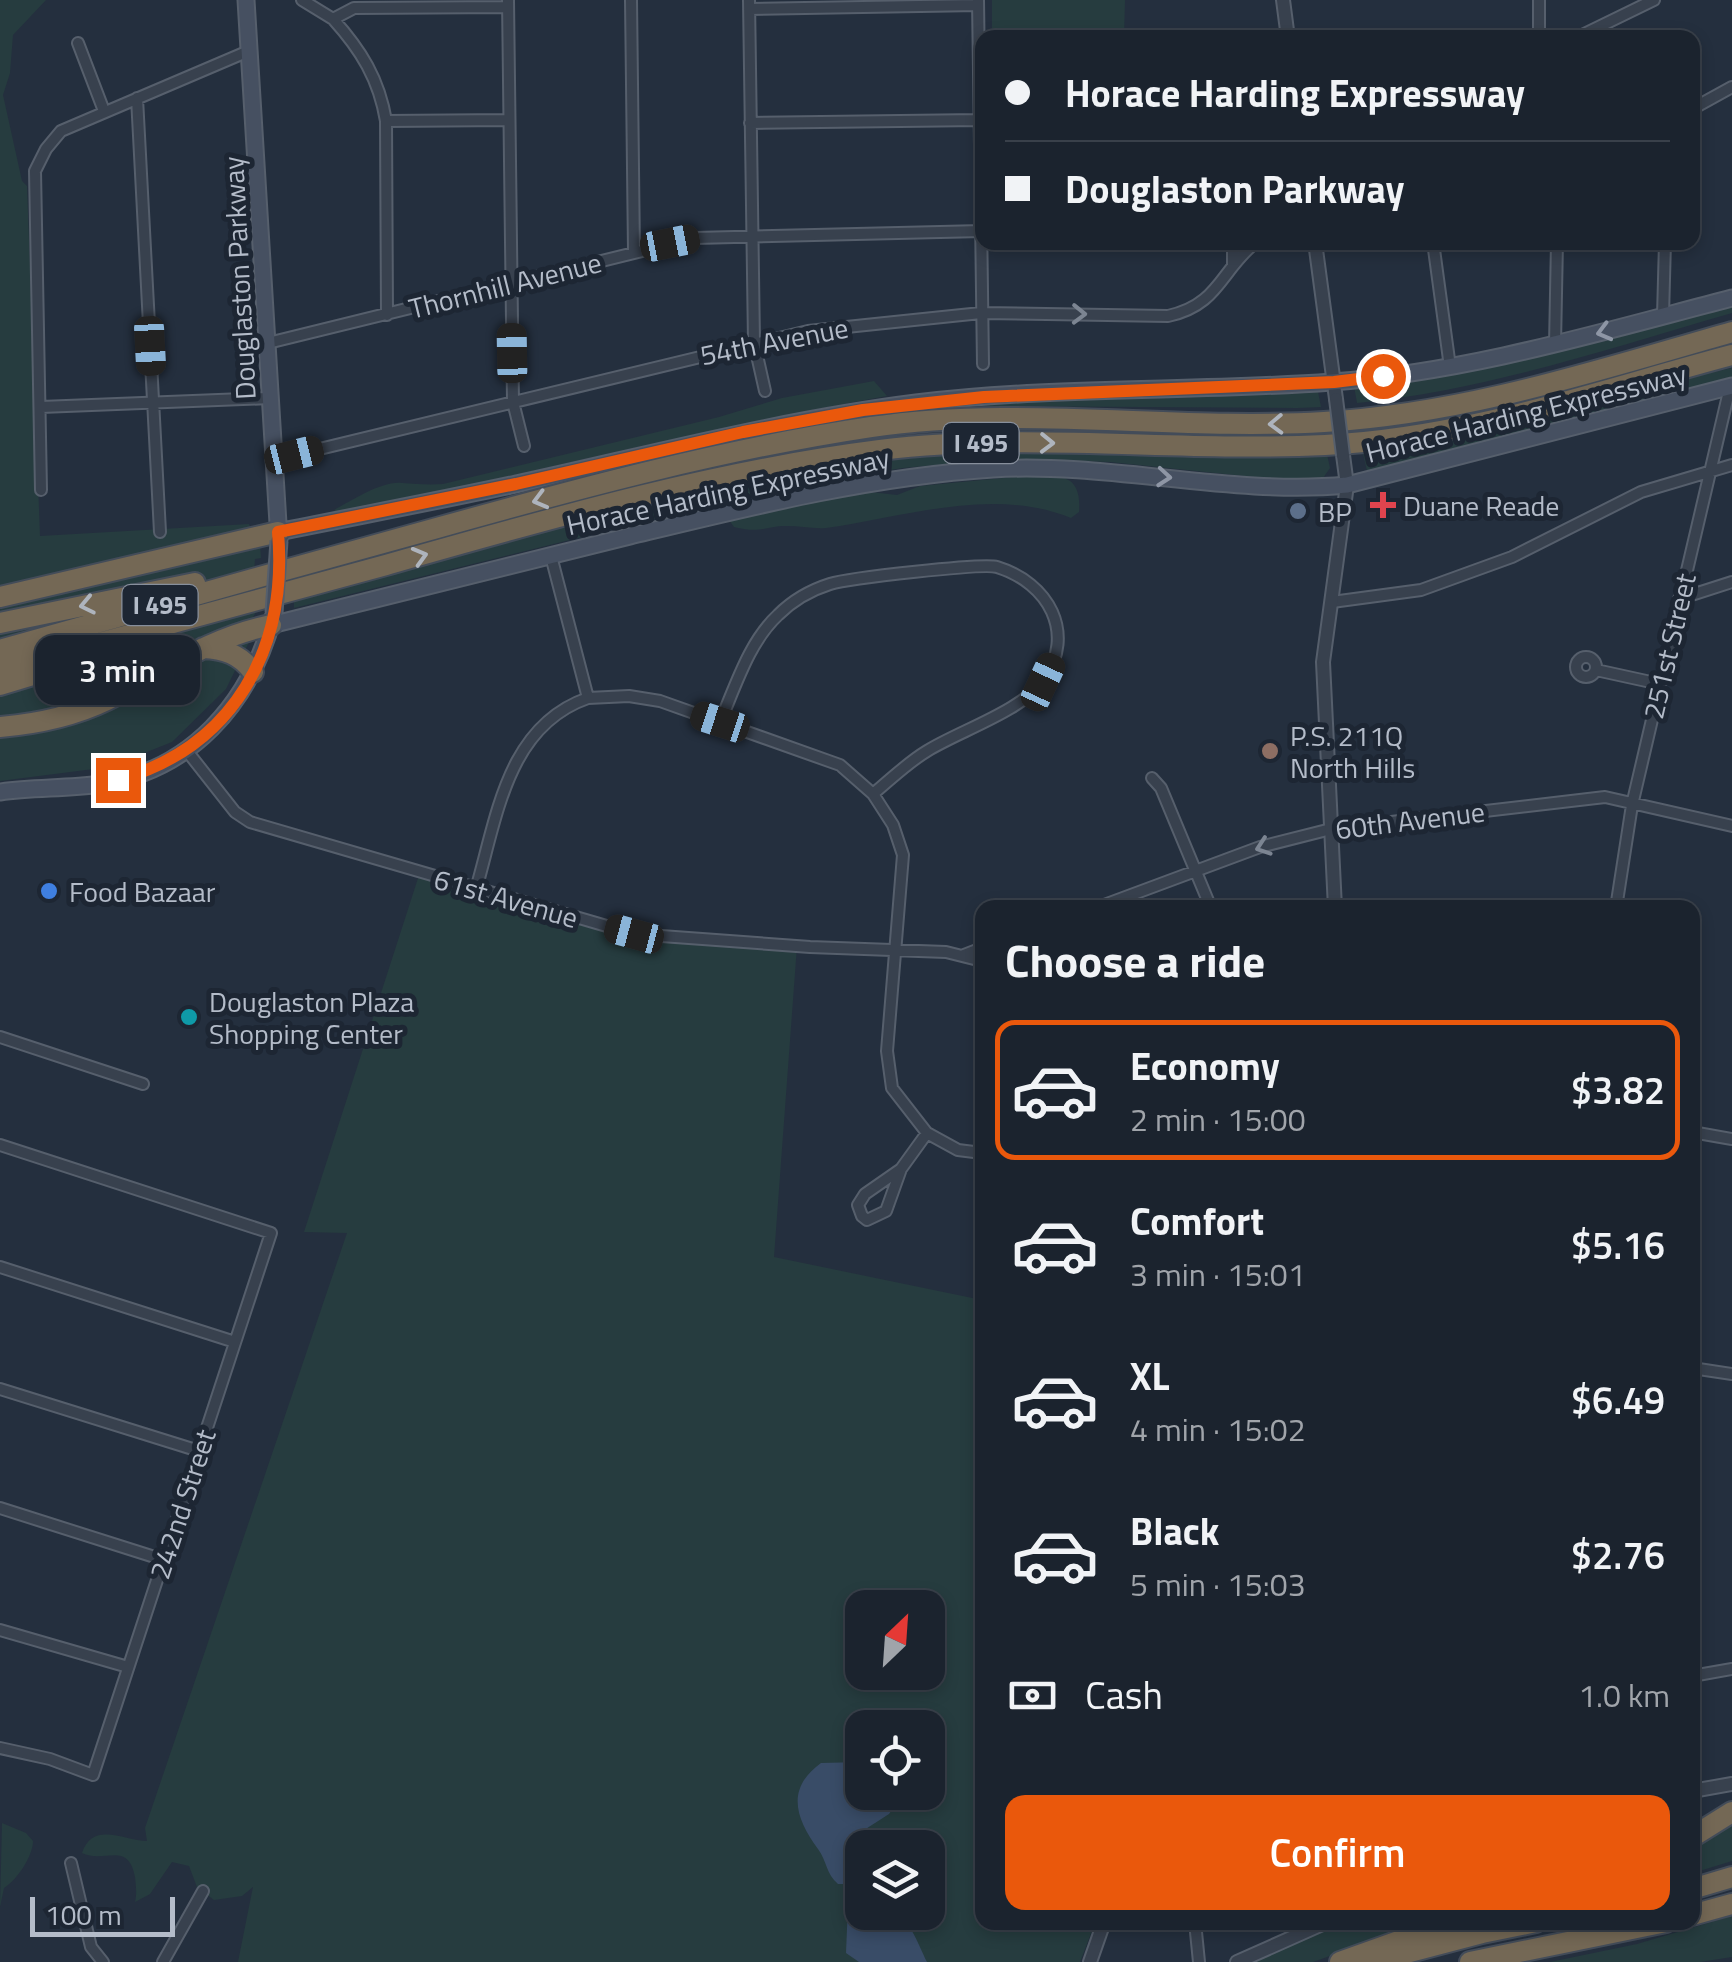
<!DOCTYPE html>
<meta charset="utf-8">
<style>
:root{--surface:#1b232e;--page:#282f3a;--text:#f1f3f6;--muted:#a0a4aa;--line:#39404a;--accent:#ea580c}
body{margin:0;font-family:"Titillium Web",sans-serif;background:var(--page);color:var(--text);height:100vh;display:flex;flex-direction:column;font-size:38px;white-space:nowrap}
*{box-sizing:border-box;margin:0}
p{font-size:32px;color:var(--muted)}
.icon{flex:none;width:55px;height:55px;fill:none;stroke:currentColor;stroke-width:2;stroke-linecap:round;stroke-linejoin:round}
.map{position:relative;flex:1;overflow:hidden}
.panel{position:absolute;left:975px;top:900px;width:725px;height:1030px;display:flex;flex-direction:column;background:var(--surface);border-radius:20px;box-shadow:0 5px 15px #0003,0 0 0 2px var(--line)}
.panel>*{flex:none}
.top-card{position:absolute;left:975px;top:30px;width:725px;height:220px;border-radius:20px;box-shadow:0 5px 15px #0003,0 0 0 2px var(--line);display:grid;align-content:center;height:220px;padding:0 30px;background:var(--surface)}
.needle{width:65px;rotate:25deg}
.tools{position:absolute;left:845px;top:1590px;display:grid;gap:20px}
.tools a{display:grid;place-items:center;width:100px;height:100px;border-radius:20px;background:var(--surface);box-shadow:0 5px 15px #0003,0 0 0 2px var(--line);font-size:50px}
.scale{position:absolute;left:30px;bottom:25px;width:145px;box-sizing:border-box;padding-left:10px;border:5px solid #b4bcc9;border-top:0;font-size:28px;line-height:35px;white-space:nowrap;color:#b4bcc9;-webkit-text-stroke:8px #1d2633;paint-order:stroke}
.end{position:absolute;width:45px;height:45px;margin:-22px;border:12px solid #ea580c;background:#fff;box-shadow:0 0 0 5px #fff}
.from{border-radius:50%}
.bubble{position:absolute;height:70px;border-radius:20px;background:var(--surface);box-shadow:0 5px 15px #0003,0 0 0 2px var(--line);font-size:32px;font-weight:600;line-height:70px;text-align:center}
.car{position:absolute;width:30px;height:60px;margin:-30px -15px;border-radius:12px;box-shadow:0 0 8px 2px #0007;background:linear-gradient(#222 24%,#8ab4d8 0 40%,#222 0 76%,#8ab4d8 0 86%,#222 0)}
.top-card b{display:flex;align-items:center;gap:35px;height:95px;font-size:38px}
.top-card b+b{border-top:2px solid var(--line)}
.top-card i{width:25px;height:25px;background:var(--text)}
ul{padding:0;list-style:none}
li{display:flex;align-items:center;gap:30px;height:140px;margin:0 20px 15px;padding:0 10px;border:5px solid transparent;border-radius:20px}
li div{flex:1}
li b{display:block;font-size:38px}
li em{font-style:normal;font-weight:600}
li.selected{border-color:var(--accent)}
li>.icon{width:90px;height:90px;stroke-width:1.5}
h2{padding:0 30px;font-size:45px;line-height:120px}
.pay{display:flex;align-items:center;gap:25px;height:110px;padding:0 30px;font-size:38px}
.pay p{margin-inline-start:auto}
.action{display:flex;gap:20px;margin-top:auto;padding:20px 30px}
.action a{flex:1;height:115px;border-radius:20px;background:var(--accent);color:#fff;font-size:40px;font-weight:600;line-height:115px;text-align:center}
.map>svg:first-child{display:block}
</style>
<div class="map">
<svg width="1732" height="1962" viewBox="0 0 1732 1962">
<rect width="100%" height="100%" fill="#242f3e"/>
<path fill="#263c3f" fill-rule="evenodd" d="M0,0H46L13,35L10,73L3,95L22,181L27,186L40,536L249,524L255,541L260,544L261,558L255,559L251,612H256L251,621L249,642L226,689L172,742L109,767L0,781Z
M992,0H1125L1124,37H992Z
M1732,306V313C1608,349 1486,390 1357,403L1354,386L1485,369Z
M1732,368V377L1381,471H1367L1362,449C1493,440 1606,395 1732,368Z
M874,381L887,396C702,429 521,476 338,513L334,510C353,500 381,481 402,483C416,484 429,485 443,484L719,417L782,398Z
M1318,392L1321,407L1297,408L956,406L1083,397Z
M1003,451L1327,454L1330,468L1323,478H1263L1110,462L1003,459L903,468L792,485L294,608V600C494,543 697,483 904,458C937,454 970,453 1003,451Z
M1013,477C1048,477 1083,465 1079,512L1071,518C992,486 906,517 826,528C813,529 800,526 787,526C763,526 762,534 734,527L729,520L862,491L897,495L920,486Z
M420,872L642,940L647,935L797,946L774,1257L982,1300V1922L1095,1923L1080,1962H238L253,1887L242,1896L214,1900L197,1887L189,1866L172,1862L150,1894L135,1902C137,1893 136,1887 135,1877C128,1840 104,1864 82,1853C93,1820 125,1841 147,1841L145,1828L347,1233L304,1232ZM862,1608H928V1672H862ZM862,1728H928V1792H862ZM862,1848H928V1912H862Z
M1732,1817V1861L1693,1873V1842Z
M2,1823L26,1833L33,1841C33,1856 17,1880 4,1888L0,1907Z
M1732,1916V1957L1700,1962H1550L1637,1944Z
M1339,1923H1422L1313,1962H1247Z"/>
<path fill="#394c67" d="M862,1762V1792L904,1793L889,1814L861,1832L856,1841L857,1878L847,1884H838C826,1874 827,1861 818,1849C796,1819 785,1789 821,1763Z
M856,1895L862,1897V1912C908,1912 909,1923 927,1962H859L846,1953L848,1904L851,1897Z"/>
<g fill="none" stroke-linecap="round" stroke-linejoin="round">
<g stroke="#565f6c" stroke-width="14">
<path id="minor" d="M302,0L333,19L354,8L508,7
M508,0L513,402L524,446
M631,0L634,252
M749,0L754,342L765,391
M978,0L983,364
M1539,0V38
M749,9L978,5
M333,19C361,50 379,79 386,121L387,315
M1576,38L1654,0
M78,43L104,111
M137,98L160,532
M1692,109L1732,87
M386,121L509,120
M750,123L979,120
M1433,242L1450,367
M1233,265V242
M1663,316L1665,242
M268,343L695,238L982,231
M1555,345L1557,242
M41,407L270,398
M274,460L808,331L981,313L1168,316C1219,305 1220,271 1256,242
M41,490L35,171L46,149L61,131L251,50
M1679,599L1732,582
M1332,602L1421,590L1512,557L1641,492L1732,465
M1576 667a10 10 0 1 1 20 0a10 10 0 1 1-20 0Z
M1596,670L1660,684
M588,698L629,696L660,701L840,765L873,794L893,825L903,855L887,1051L892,1088L927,1133L958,1150L982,1153
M720,722C736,685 749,642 778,615C792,601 811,590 830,584C849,578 983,563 997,567C1049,583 1076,633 1044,680C1022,711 959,731 927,751C907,763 890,780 873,794
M187,751L235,812L250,822L634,934L810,947L946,952L982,961
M1152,778L1161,788L1211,908
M476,889C497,817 507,726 588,698L551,556
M1096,908L1260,847L1331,829L1605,797L1732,826
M1616,908L1632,805L1730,387
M964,955L982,948
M0,1037L143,1084
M1692,1132L1732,1139
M0,1145L271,1233L93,1775L50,1759L0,1748
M901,1169L886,1211L867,1220L862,1216L858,1205L865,1194L901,1169L927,1133
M0,1267L235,1342
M1692,1368L1732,1374
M0,1389L199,1451
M0,1508L164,1560
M0,1630L128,1667
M1692,1676L1732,1669
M71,1863L91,1947L103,1962
M1195,1922L1199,1962
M163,1962L203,1891"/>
</g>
<g stroke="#565f6c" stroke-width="16">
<path id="tertiary" d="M1283,0L1288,38
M1315,242L1336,399
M1335,908L1323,662L1347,485L1343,455
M1692,1791L1732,1784
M1090,1962L1104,1922
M1237,1962L1327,1922"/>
</g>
<g stroke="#565f6c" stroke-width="19">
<path id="secondary" d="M246,0L279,540
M278,532C357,516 437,501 516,484C649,455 781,420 916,403C1054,386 1194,392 1332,382C1469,372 1601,332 1732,298
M271,625C390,595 510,566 630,536C750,507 869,477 993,469C1111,462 1229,496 1347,485L1732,386
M0,792C33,787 67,789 100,784C191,771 250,703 273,617"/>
</g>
<g stroke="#434c59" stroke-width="24">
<path id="motorway" d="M0,597L278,532
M0,623L195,583
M203,648C224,649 240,654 253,672
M0,650C146,609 291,568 437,528C580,488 724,449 871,427C1021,405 1173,431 1324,422C1465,414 1598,370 1732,332
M0,670C129,635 258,601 386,565C548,519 713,471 880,450C1028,432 1177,452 1325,445C1468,438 1596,391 1732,355
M0,685L33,675
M0,727C36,724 74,716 107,700C163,672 207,638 271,625
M1692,1837L1732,1812
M1692,1889L1732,1877
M1692,1915L1732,1904
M1340,1962L1452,1922
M1372,1962L1482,1933L1536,1922
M1470,1962L1666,1922"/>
</g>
<use href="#minor" stroke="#38414e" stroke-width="10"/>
<use href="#tertiary" stroke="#38414e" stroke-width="12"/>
<use href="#secondary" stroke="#465061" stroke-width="15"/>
<use href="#motorway" stroke="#746855" stroke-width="20"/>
<g stroke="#565f6c" stroke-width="16" stroke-linecap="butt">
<path id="tertiary-bridge" d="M1336,399L1343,455"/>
</g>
<g stroke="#565f6c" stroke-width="19" stroke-linecap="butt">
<path id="secondary-bridge" d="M274,613L279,541"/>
</g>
<use href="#tertiary-bridge" stroke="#38414e" stroke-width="12"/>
<use href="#secondary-bridge" stroke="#465061" stroke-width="15"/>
</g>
<defs><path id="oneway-chevron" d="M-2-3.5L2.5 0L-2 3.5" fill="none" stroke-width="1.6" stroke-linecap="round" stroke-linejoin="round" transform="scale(2.5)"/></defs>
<g stroke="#7c8592">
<use href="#oneway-chevron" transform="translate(1079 314) rotate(1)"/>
<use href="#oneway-chevron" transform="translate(1263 847) rotate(161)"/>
</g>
<g stroke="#8e96a5">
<use href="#oneway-chevron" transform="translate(1604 332) rotate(165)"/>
<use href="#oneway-chevron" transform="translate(1164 477) rotate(5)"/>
</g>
<g stroke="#aeb4bd">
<use href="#oneway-chevron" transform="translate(1276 424) rotate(178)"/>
<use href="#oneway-chevron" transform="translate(1047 443) rotate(1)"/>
<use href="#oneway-chevron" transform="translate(540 500) rotate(165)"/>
<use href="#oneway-chevron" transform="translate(420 556) rotate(-16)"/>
<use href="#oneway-chevron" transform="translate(87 605) rotate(168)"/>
</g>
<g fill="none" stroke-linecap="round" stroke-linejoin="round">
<path stroke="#ea580c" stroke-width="12" d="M118,780C234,747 288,649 278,532L516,484L743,432L863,410L984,397L1334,382L1383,376"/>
</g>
<path fill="#e0444e" stroke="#1d2633" stroke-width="4" d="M1378 490h10v10h10v10h-10v10h-10v-10h-10v-10h10z"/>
<circle fill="#5c6f8a" stroke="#1d2633" stroke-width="4" cx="1298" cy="511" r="10"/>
<circle fill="#8d6e63" stroke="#1d2633" stroke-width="4" cx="1270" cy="751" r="10"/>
<circle fill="#3f7fe0" stroke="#1d2633" stroke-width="4" cx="49" cy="891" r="10"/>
<circle fill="#0f9aa8" stroke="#1d2633" stroke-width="4" cx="189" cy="1017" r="10"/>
<g text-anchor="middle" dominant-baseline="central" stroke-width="10" stroke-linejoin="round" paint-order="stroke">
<g fill="#1d2633" stroke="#878f9c" stroke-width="2.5">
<rect x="943.5" y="423" width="75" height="40" rx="8"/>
<rect x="122.5" y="585" width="75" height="40" rx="8"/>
</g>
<g font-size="25" font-weight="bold" fill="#b4bcc9">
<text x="981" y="443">I 495</text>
<text x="160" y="605">I 495</text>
</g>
<g font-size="28" fill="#b4bcc9" stroke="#1d2633">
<text transform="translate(239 278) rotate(-93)">Douglaston Parkway</text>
<text transform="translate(505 285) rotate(-14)">Thornhill Avenue</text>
<text transform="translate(774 341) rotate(-11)">54th Avenue</text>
<text transform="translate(1526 413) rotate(-14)">Horace Harding Expressway</text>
<text transform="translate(728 491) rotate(-12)">Horace Harding Expressway</text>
<text transform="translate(1669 646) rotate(-77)">251st Street</text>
<text transform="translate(1410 820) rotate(-7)">60th Avenue</text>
<text transform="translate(506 898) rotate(16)">61st Avenue</text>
<text transform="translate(182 1504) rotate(-72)">242nd Street</text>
</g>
<g font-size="28" fill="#b4bcc9" stroke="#1d2633" text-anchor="start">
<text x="1403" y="505">Duane Reade</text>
<text x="1318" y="511">BP</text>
<text x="1290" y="735">P.S. 211Q<tspan x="1290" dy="32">North Hills</tspan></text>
<text x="69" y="891">Food Bazaar</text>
<text x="209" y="1001">Douglaston Plaza<tspan x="209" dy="32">Shopping Center</tspan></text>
</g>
</g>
</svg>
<div class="tools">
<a><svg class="needle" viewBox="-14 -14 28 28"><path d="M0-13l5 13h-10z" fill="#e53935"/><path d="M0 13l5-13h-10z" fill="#a0a4aa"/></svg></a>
<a><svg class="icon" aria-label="locate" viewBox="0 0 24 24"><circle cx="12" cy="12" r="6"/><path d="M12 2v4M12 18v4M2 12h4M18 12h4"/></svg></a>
<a><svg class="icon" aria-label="layers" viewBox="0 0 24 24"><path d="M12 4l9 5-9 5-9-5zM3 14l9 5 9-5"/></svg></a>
</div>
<div class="scale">100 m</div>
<i class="end from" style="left:1383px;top:376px"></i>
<i class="end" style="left:118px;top:780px"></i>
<div class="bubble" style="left:35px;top:635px;width:165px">3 min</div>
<i class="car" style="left:670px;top:243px;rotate:79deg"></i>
<i class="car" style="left:150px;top:346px;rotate:177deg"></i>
<i class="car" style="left:512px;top:353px;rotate:359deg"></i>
<i class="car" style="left:294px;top:455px;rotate:76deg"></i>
<i class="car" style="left:1043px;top:682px;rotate:25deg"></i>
<i class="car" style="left:720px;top:722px;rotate:288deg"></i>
<i class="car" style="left:634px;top:934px;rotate:285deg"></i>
<div class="top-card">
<b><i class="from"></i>Horace Harding Expressway</b>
<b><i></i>Douglaston Parkway</b>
</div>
<section class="panel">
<h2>Choose a ride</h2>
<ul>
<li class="selected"><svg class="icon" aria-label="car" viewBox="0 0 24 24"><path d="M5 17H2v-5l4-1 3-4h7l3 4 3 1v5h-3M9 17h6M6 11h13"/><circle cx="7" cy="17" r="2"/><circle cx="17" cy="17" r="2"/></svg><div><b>Economy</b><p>2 min · 15:00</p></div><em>$3.82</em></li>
<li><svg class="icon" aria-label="car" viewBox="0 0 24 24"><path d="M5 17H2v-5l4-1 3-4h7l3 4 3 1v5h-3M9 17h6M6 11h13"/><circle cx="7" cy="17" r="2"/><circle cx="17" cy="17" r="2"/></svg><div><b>Comfort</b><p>3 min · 15:01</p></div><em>$5.16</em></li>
<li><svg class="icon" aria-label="car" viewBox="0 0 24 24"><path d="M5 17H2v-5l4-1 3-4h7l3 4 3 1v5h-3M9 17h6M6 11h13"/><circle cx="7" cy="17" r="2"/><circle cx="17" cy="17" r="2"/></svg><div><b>XL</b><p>4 min · 15:02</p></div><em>$6.49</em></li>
<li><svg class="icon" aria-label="car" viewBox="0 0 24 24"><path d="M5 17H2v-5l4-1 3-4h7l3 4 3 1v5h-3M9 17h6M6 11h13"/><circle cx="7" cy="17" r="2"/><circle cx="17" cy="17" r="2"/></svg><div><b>Black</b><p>5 min · 15:03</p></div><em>$2.76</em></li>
</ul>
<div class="pay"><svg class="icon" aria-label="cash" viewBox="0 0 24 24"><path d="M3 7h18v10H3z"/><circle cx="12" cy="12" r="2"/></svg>Cash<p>1.0 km</p></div>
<div class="action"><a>Confirm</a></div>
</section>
</div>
